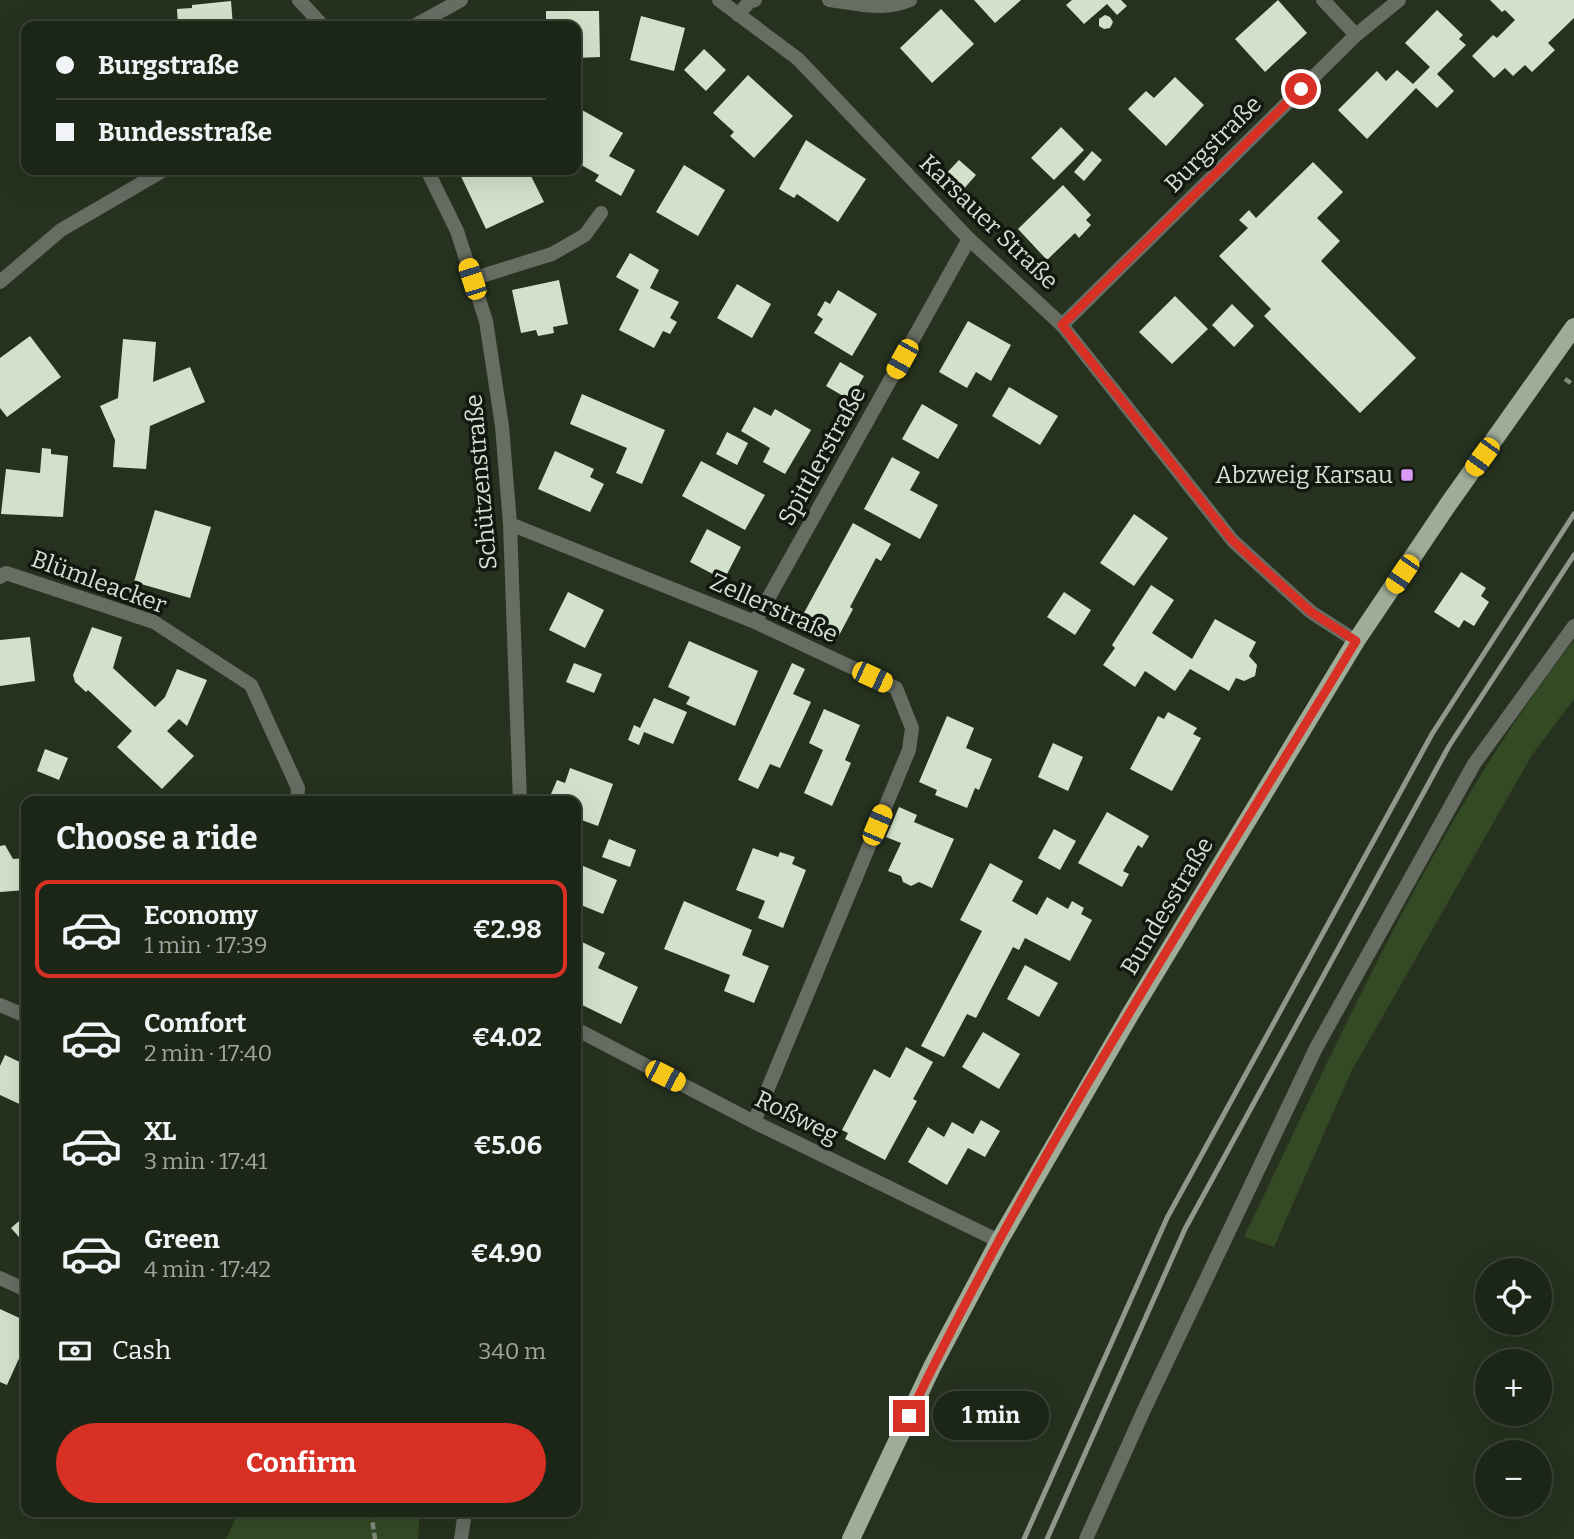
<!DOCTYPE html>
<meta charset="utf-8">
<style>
:root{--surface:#1c2617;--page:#252e20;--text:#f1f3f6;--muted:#a0a5a1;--line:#3a4336;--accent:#d93025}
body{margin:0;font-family:Bitter,serif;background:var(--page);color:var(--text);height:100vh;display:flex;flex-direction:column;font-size:26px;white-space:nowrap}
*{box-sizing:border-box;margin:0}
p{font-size:23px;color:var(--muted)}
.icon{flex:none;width:38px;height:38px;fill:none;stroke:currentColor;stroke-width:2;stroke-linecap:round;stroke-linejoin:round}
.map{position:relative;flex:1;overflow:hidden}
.panel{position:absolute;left:21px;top:796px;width:560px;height:721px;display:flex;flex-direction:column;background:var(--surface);border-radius:14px;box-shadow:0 7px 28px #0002,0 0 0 2px var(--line)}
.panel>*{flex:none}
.guide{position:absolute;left:21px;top:21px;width:560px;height:154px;border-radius:14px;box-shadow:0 7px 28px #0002,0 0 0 2px var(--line);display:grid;align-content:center;height:154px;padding:0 35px;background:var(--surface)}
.buttons{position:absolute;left:1475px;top:1258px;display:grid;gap:14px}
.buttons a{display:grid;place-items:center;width:77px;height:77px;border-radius:50%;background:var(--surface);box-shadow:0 7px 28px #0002,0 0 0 2px var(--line);font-size:35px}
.end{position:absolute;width:32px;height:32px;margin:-16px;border:9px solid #d93025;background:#fff;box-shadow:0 0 0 4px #fff}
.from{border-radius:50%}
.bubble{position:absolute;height:49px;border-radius:24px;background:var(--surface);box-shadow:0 7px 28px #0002,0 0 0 2px var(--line);font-size:23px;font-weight:700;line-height:49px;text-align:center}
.car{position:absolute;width:21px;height:42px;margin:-21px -10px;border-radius:9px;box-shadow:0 0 5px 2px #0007;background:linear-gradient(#f5c518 24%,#345 0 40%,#f5c518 0 76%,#345 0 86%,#f5c518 0)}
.guide b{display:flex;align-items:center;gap:24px;height:66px;font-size:26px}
.guide b+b{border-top:2px solid var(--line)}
.guide i{width:18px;height:18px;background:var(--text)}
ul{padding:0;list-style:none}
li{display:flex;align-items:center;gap:21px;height:98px;margin:0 14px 10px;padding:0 21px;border:4px solid transparent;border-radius:14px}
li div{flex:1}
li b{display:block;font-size:26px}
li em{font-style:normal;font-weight:700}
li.selected{border-color:var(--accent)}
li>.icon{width:63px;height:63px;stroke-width:1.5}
h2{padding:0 35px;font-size:32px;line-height:84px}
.pay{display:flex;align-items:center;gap:18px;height:77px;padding:0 35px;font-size:26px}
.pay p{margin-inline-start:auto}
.cta{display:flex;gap:14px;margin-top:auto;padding:14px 35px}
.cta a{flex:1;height:80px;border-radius:42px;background:var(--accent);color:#fff;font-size:28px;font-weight:700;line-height:80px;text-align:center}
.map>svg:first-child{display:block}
</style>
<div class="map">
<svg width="1574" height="1539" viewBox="0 0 1574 1539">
<rect width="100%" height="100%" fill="#26321f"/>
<path fill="#344a25" d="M1574,640V699L1532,755L1351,1072L1274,1247L1244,1237C1341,1035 1436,818 1574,640Z
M239,1512H420L418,1539H226Z"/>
<path fill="#d2e2ca" d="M974,0H1021L995,23Z
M1072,0H1121L1127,6L1117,15L1107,4L1084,24L1066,5Z
M1278,0L1307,33L1265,72L1235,39Z
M1490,0H1574V18L1548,43L1555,50L1532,72L1525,65L1513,76L1505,68L1494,78L1472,56L1493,35L1497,38L1515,20L1505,10L1502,12Z
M231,1L233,26H178L177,9L192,8V5Z
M941,9L974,44L932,83L900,48Z
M1437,10L1463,35L1459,39L1466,45L1437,74L1454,91L1437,108L1416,88L1367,139L1338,110L1377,71L1386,81L1397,70L1413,84L1430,67L1405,43Z
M546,11H599L600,57L576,58V26H515V19H546Z
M1105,15L1110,17L1113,22L1110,28L1104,29L1099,26V19Z
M641,16L685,28L674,71L630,60Z
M704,49L726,70L706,91L684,70Z
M748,75L793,116L754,158L730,136L734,132L713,113Z
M1175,77L1204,105L1166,146L1128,109L1146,91L1154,98Z
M582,110L623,133L609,156L635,170L621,196L595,181L599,175L576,162V120Z
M1061,127L1084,150L1054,180L1031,158Z
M806,140L866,179L838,222L797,194L794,198L779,189Z
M1092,151L1102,160L1084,181L1074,172Z
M959,160L976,175L961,192L944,176Z
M1313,162L1343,192L1317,218L1340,241L1321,261L1416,358L1360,413L1264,316L1271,309L1219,256L1248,228L1239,220L1249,210L1256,218Z
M684,165L725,190L698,236L656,212Z
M458,170H528L544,202L486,229Z
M1063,185L1091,215L1086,220L1091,225L1079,238L1075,233L1047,260L1018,229Z
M630,253L659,270L650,288L679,302L670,318L677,322L670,334L663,331L654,348L619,330L639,290L616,277Z
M559,280L568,324L553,327L554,333L538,336L536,330L521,333L512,290Z
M737,284L771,304L752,338L717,318Z
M838,290L877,314L852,356L814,333L823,319L817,315L825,301L830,304Z
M1175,296L1208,329L1172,364L1139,332Z
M1232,304L1254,326L1234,347L1212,325Z
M968,321L1011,345L991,381L976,372L967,388L939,372Z
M30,336L61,377L7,417L0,408V358Z
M123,339L156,342L153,382L190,367L205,402L150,426L146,469L113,467L115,440L100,406L118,398Z
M840,362L864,376L850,400L826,386Z
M1009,387L1058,416L1040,445L992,416Z
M582,394L665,430L642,484L616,473L627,448L570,424Z
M922,404L958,425L938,459L902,439Z
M754,407L771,416L775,409L811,430L785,474L763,462L770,448L741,431Z
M727,432L748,443L737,465L716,454Z
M42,448L51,449V454L68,456L63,517L1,514L6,469L40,473Z
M555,451L594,469L590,477L604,484L590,512L538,489Z
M892,457L920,472L910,490L938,505L920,539L864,509Z
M701,461L765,495L745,530L682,496Z
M155,510L211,527L190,598L134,582Z
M1134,514L1168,538L1134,586L1100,563Z
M853,523L891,544L881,561L876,558L850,607L853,609L836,641L799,622Z
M707,529L741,547L724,580L690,562Z
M1461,572L1486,588L1481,596L1489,602L1474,626L1464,620L1459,628L1434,612Z
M1151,585L1174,600L1152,633L1192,659L1215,619L1256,642L1249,656L1257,665L1255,676L1244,681L1236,678L1229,691L1190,669L1175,691L1145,671L1135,687L1103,665L1115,648L1112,645Z
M568,592L604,610L585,648L549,630Z
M1064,592L1091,610L1075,635L1047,617Z
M92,627L122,637L113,668L155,707L165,697L177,669L207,680L187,726L179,719L167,731L194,756L162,789L117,747L132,731L88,690L86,692L75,682L73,675Z
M30,637L35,681L0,686V640Z
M689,641L758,671L735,726L686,704L690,697L668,687Z
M574,663L602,674L594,693L566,682Z
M792,663L805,669L793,694L811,702L780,768L770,764L758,789L738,780Z
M654,698L687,712L673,744L644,732L639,745L628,740L634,725L640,728Z
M824,709L860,725L845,760L851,763L832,806L804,793L823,750L809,743Z
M1168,712L1197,728L1193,734L1201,738L1172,791L1130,769L1158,716L1164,719Z
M947,716L974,728L966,748L992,759L979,790L975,788L967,808L935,795L937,790L919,782Z
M1053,743L1083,757L1068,791L1038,777Z
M45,749L68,758L59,780L37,771Z
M570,768L613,784L598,826L576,818V802H558L560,796L551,794L557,780L565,783Z
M899,807L917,815L914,822L954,839L932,888L919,882L911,886L903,882L901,876L888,871L901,843L886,837Z
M1107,812L1149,836L1142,848L1138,845L1123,871L1129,874L1122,887L1078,863Z
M1054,829L1076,841L1060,870L1038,858Z
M609,839L636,850L630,867L602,857Z
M5,845L13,859L26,858V890L0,892V846Z
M753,848L778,857L780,852L795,857L792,864L806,870L783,928L758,918L765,901L736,890Z
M576,863L617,880L603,914L576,903Z
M990,863L1023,881L1012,901L1037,915L1047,897L1068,909L1072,901L1084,908L1081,914L1092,920L1070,961L1025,938L1019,950L1013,947L976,1018L967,1014L944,1057L921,1046L982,931L960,920Z
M684,901L752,930L742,955L769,966L754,1003L724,991L730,975L664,949Z
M580,941L605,953L598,968L638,987L621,1024L576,1002V949Z
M1025,965L1058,983L1039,1017L1007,999Z
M983,1032L1020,1054L999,1089L962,1067Z
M906,1047L933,1062L913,1099L917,1101L885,1160L845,1139L848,1133L842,1130L874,1069L890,1078Z
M5,1055L26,1065V1107L0,1095V1066Z
M981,1120L1000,1131L985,1157L968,1148L947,1185L908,1162L928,1127L944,1137L952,1122L973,1134Z
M26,1215V1245L11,1228Z
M0,1309L26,1321V1343L7,1385L0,1382Z"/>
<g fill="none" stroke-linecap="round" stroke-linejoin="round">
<path stroke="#828c7d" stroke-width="4.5" stroke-dasharray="7 3.5" stroke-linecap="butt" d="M1565,379L1574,385
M371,1512L375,1539"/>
<path stroke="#676d63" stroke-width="14" d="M472,279L552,254L585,235L601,213
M1086,1539L1143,1412L1316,1048L1474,764L1574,626"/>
<path stroke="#676d63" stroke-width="14" d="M299,0L323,26
M829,0C856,3 884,12 910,0
M1323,0L1356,35
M738,15L749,2L755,0
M427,170L457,231L486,321L502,426L510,524L520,802
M1062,325L1356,35L1399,0
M510,524L755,622L896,688L912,728L909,750L754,1122
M0,577L6,573L154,622L251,685L298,788L297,802
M755,622L969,239
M0,1005L26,1016
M576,1029L754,1122L999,1241
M0,1278L26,1290
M461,1539L465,1512"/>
<path stroke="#676d63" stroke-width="14" d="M719,0L798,59L969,239L1062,325L1233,541L1311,612L1356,641
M414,26L461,0
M0,282L61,230L164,170"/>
<path stroke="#9fac98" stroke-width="18" d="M851,1539L932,1367L999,1241L1131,1013L1356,641L1447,506L1574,327"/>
<path stroke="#8f988a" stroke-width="5" d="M1024,1539L1167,1218L1432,734L1574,514
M1047,1539L1185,1229L1449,746L1574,555"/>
</g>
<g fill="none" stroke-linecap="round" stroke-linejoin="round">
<path stroke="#d93025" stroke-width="9" d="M909,1416C1038,1147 1202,896 1356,641L1311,612L1233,541L1062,325L1301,89"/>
</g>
<rect fill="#d99af7" stroke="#12180f" stroke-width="2.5" x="1400" y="468" width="14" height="14" rx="3.5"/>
<g text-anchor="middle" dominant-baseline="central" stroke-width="7" stroke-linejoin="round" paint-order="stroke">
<g font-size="24" fill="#d7dfd3" stroke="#12180f">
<text transform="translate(1213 144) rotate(-45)">Burgstraße</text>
<text transform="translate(989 222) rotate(44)">Karsauer Straße</text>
<text transform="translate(822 456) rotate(-61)">Spittlerstraße</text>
<text transform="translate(481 482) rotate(-95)">Schützenstraße</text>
<text transform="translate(99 582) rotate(20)">Blümleacker</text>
<text transform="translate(774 608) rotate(24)">Zellerstraße</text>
<text transform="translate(1167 906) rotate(-59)">Bundesstraße</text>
<text transform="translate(797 1117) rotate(26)">Roßweg</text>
</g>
<g font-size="24" fill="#d7dfd3" stroke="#12180f" text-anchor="end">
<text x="1393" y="475">Abzweig Karsau</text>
</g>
</g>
</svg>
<div class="buttons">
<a><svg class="icon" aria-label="locate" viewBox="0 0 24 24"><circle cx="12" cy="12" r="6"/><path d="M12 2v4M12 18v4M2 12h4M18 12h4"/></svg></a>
<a>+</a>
<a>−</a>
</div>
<i class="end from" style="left:1301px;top:89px"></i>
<i class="end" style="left:909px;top:1416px"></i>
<div class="bubble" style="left:933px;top:1391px;width:116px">1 min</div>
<i class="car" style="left:472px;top:279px;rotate:342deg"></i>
<i class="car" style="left:902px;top:359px;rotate:209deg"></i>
<i class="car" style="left:1482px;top:457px;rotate:216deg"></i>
<i class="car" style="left:1402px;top:574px;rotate:214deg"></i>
<i class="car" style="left:872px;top:677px;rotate:115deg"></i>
<i class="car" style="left:877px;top:825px;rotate:23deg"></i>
<i class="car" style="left:665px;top:1076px;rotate:117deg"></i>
<div class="guide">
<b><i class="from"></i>Burgstraße</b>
<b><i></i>Bundesstraße</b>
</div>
<section class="panel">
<h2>Choose a ride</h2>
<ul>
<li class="selected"><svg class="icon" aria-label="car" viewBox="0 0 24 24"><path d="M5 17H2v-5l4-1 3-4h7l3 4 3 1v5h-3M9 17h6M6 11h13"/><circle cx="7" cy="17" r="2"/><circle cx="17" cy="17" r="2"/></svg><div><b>Economy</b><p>1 min · 17:39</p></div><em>€2.98</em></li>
<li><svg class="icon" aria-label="car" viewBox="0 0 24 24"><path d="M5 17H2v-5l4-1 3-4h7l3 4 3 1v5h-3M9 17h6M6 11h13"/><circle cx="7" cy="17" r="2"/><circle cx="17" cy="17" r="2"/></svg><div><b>Comfort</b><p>2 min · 17:40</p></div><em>€4.02</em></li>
<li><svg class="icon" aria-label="car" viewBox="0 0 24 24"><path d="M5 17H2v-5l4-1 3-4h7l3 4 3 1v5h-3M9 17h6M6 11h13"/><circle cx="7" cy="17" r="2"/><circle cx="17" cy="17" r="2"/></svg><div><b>XL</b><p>3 min · 17:41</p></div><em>€5.06</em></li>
<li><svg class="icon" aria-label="car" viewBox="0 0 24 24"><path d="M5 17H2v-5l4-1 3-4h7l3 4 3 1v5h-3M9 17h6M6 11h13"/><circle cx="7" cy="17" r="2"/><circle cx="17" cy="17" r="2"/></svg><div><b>Green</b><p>4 min · 17:42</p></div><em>€4.90</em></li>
</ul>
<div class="pay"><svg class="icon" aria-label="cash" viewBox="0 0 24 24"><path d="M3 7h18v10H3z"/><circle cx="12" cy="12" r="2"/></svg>Cash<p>340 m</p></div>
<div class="cta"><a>Confirm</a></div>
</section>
</div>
